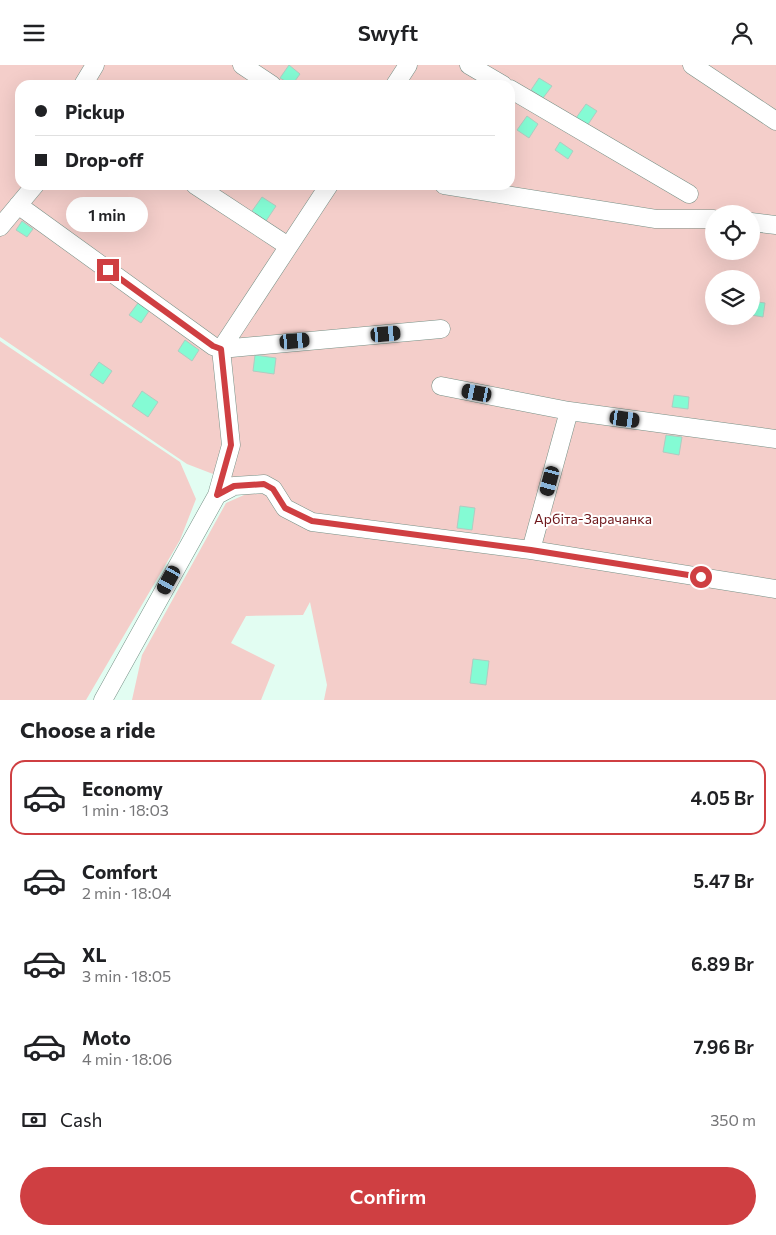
<!DOCTYPE html>
<meta charset="utf-8">
<style>
:root{--surface:#fff;--page:#f2f2f2;--text:#202124;--muted:#757577;--line:#e0e0e0;--accent:#cf3f42}
body{margin:0;font-family:Commissioner,sans-serif;background:var(--page);color:var(--text);height:100vh;display:flex;flex-direction:column;font-size:19px;white-space:nowrap}
*{box-sizing:border-box;margin:0}
p{font-size:16px;color:var(--muted)}
.icon{flex:none;width:28px;height:28px;fill:none;stroke:currentColor;stroke-width:2;stroke-linecap:round;stroke-linejoin:round}
.map{position:relative;height:635px;overflow:hidden}
.side{display:flex;flex-direction:column;background:var(--surface);flex:1}
.side>*{flex:none}
.guide{position:absolute;left:15px;top:15px;width:500px;height:110px;border-radius:15px;box-shadow:0 5px 20px #0002;display:grid;align-content:center;height:110px;padding:0 20px;background:var(--surface)}
.tools{position:absolute;left:705px;top:140px;display:grid;gap:10px}
.tools a{display:grid;place-items:center;width:55px;height:55px;border-radius:50%;background:var(--surface);box-shadow:0 5px 20px #0002;font-size:25px}
.end{position:absolute;width:22px;height:22px;margin:-11px;border:6px solid #cf3f42;background:#fff;box-shadow:0 0 0 2px #fff}
.from{border-radius:50%}
.bubble{position:absolute;height:35px;border-radius:18px;background:var(--surface);box-shadow:0 5px 20px #0002;font-size:16px;font-weight:600;line-height:35px;text-align:center}
.car{position:absolute;width:15px;height:30px;margin:-15px -8px;border-radius:6px;box-shadow:0 0 4px 1px #0007;background:linear-gradient(#222 24%,#8ab4d8 0 40%,#222 0 76%,#8ab4d8 0 86%,#222 0)}
.guide b{display:flex;align-items:center;gap:18px;height:48px;font-size:19px}
.guide b+b{border-top:1px solid var(--line)}
.guide i{width:12px;height:12px;background:var(--text)}
ul{padding:0;list-style:none}
li{display:flex;align-items:center;gap:15px;height:75px;margin:0 10px 8px;padding:0 10px;border:2px solid transparent;border-radius:15px}
li div{flex:1}
li b{display:block;font-size:19px}
li em{font-style:normal;font-weight:600}
li.active{border-color:var(--accent)}
li>.icon{width:45px;height:45px;stroke-width:1.5}
h2{padding:0 20px;font-size:22px;line-height:60px}
.pay{display:flex;align-items:center;gap:12px;height:55px;padding:0 20px;font-size:19px}
.pay p{margin-inline-start:auto}
.action{display:flex;gap:10px;margin-top:auto;padding:10px 20px}
.action a{flex:1;height:58px;border-radius:30px;background:var(--accent);color:#fff;font-size:20px;font-weight:600;line-height:58px;text-align:center}
header{display:flex;justify-content:space-between;align-items:center;height:65px;padding:0 20px;background:var(--surface);font-size:22px;font-weight:600}
.map>svg:first-child{display:block}
</style>
<header><svg class="icon" aria-label="menu" viewBox="0 0 24 24"><path d="M4 6h16M4 12h16M4 18h16"/></svg>Swyft<svg class="icon" aria-label="person" viewBox="0 0 24 24"><circle cx="12" cy="8" r="4"/><path d="M4 21q1-7 8-7t8 7"/></svg></header>
<div class="map">
<svg width="776" height="635" viewBox="0 0 776 635">
<rect width="100%" height="100%" fill="#e2fdf2"/>
<path fill="#f4ceca" fill-rule="evenodd" d="M0,0H776V635H324L327,620L310,537L303,550L246,551L231,578L275,600L261,635H132L142,590L226,438L253,426L268,430L187,399L0,272ZM20,20H510V120H20ZM714,149H751V186H714ZM714,214H751V251H714Z
M0,276L180,397L196,434L180,475L86,635H0Z"/>
<path fill="#84fbd4" stroke="#b1cbc1" d="M289,0L300,9L292,20L280,13Z
M539,13L552,21L543,33L531,25Z
M586,39L597,46L587,61L576,53Z
M527,51L538,59L529,73L517,65Z
M560,77L573,86L568,94L555,85Z
M262,132L276,141L266,156L252,146Z
M22,156L33,164L27,172L16,165Z
M751,236L765,238L763,252L751,250Z
M138,238L149,246L141,258L129,250Z
M185,275L199,285L192,296L178,286Z
M255,290L276,293L274,309L253,306Z
M99,297L112,306L103,319L90,310Z
M142,326L158,337L148,352L132,341Z
M674,330L689,332L688,344L672,342Z
M666,370L682,372L679,390L663,387Z
M460,441L475,443L472,465L457,463Z
M473,594L489,596L486,620L470,618Z"/>
<g fill="none" stroke-linecap="round" stroke-linejoin="round">
<g stroke="#779086" stroke-width="19">
<path id="minor" d="M242,0L272,20
M469,0L503,20
M692,0L776,56
M83,20L95,0
M395,20L408,0
M510,24L689,129
M195,120L288,181
M444,120L656,154H714
M18,140L213,281L221,284L441,264
M751,157L776,160
M0,162L35,120
M441,321L569,346
M217,430L234,421L264,419L273,424L285,443L312,457L531,485L776,524
M531,485L569,346L776,374
M103,635L217,430L231,380L221,284L329,120"/>
</g>
<use href="#minor" stroke="#fff" stroke-width="18"/>
</g>
<g fill="none" stroke-linecap="round" stroke-linejoin="round">
<path stroke="#cf3f42" stroke-width="6" d="M108,205L213,281L221,284L231,380L217,430L234,421L264,419L273,424L285,443L312,456L531,485L701,512"/>
</g>
<g text-anchor="middle" dominant-baseline="central" stroke-width="4" stroke-linejoin="round" paint-order="stroke">
<g font-size="14" fill="#6e161a" stroke="#fff">
<text x="593" y="453">Арбіта-Зарачанка</text>
</g>
</g>
</svg>
<div class="tools">
<a><svg class="icon" aria-label="locate" viewBox="0 0 24 24"><circle cx="12" cy="12" r="6"/><path d="M12 2v4M12 18v4M2 12h4M18 12h4"/></svg></a>
<a><svg class="icon" aria-label="layers" viewBox="0 0 24 24"><path d="M12 4l9 5-9 5-9-5zM3 14l9 5 9-5"/></svg></a>
</div>
<i class="end from" style="left:701px;top:512px"></i>
<i class="end" style="left:108px;top:205px"></i>
<div class="bubble" style="left:66px;top:132px;width:82px">1 min</div>
<i class="car" style="left:386px;top:269px;rotate:85deg"></i>
<i class="car" style="left:295px;top:276px;rotate:85deg"></i>
<i class="car" style="left:477px;top:328px;rotate:281deg"></i>
<i class="car" style="left:625px;top:354px;rotate:98deg"></i>
<i class="car" style="left:550px;top:416px;rotate:195deg"></i>
<i class="car" style="left:169px;top:515px;rotate:209deg"></i>
<div class="guide">
<b><i class="from"></i>Pickup</b>
<b><i></i>Drop-off</b>
</div>
</div>
<section class="side">
<h2>Choose a ride</h2>
<ul>
<li class="active"><svg class="icon" aria-label="car" viewBox="0 0 24 24"><path d="M5 17H2v-5l4-1 3-4h7l3 4 3 1v5h-3M9 17h6M6 11h13"/><circle cx="7" cy="17" r="2"/><circle cx="17" cy="17" r="2"/></svg><div><b>Economy</b><p>1 min · 18:03</p></div><em>4.05 Br</em></li>
<li><svg class="icon" aria-label="car" viewBox="0 0 24 24"><path d="M5 17H2v-5l4-1 3-4h7l3 4 3 1v5h-3M9 17h6M6 11h13"/><circle cx="7" cy="17" r="2"/><circle cx="17" cy="17" r="2"/></svg><div><b>Comfort</b><p>2 min · 18:04</p></div><em>5.47 Br</em></li>
<li><svg class="icon" aria-label="car" viewBox="0 0 24 24"><path d="M5 17H2v-5l4-1 3-4h7l3 4 3 1v5h-3M9 17h6M6 11h13"/><circle cx="7" cy="17" r="2"/><circle cx="17" cy="17" r="2"/></svg><div><b>XL</b><p>3 min · 18:05</p></div><em>6.89 Br</em></li>
<li><svg class="icon" aria-label="car" viewBox="0 0 24 24"><path d="M5 17H2v-5l4-1 3-4h7l3 4 3 1v5h-3M9 17h6M6 11h13"/><circle cx="7" cy="17" r="2"/><circle cx="17" cy="17" r="2"/></svg><div><b>Moto</b><p>4 min · 18:06</p></div><em>7.96 Br</em></li>
</ul>
<div class="pay"><svg class="icon" aria-label="cash" viewBox="0 0 24 24"><path d="M3 7h18v10H3z"/><circle cx="12" cy="12" r="2"/></svg>Cash<p>350 m</p></div>
<div class="action"><a>Confirm</a></div>
</section>
